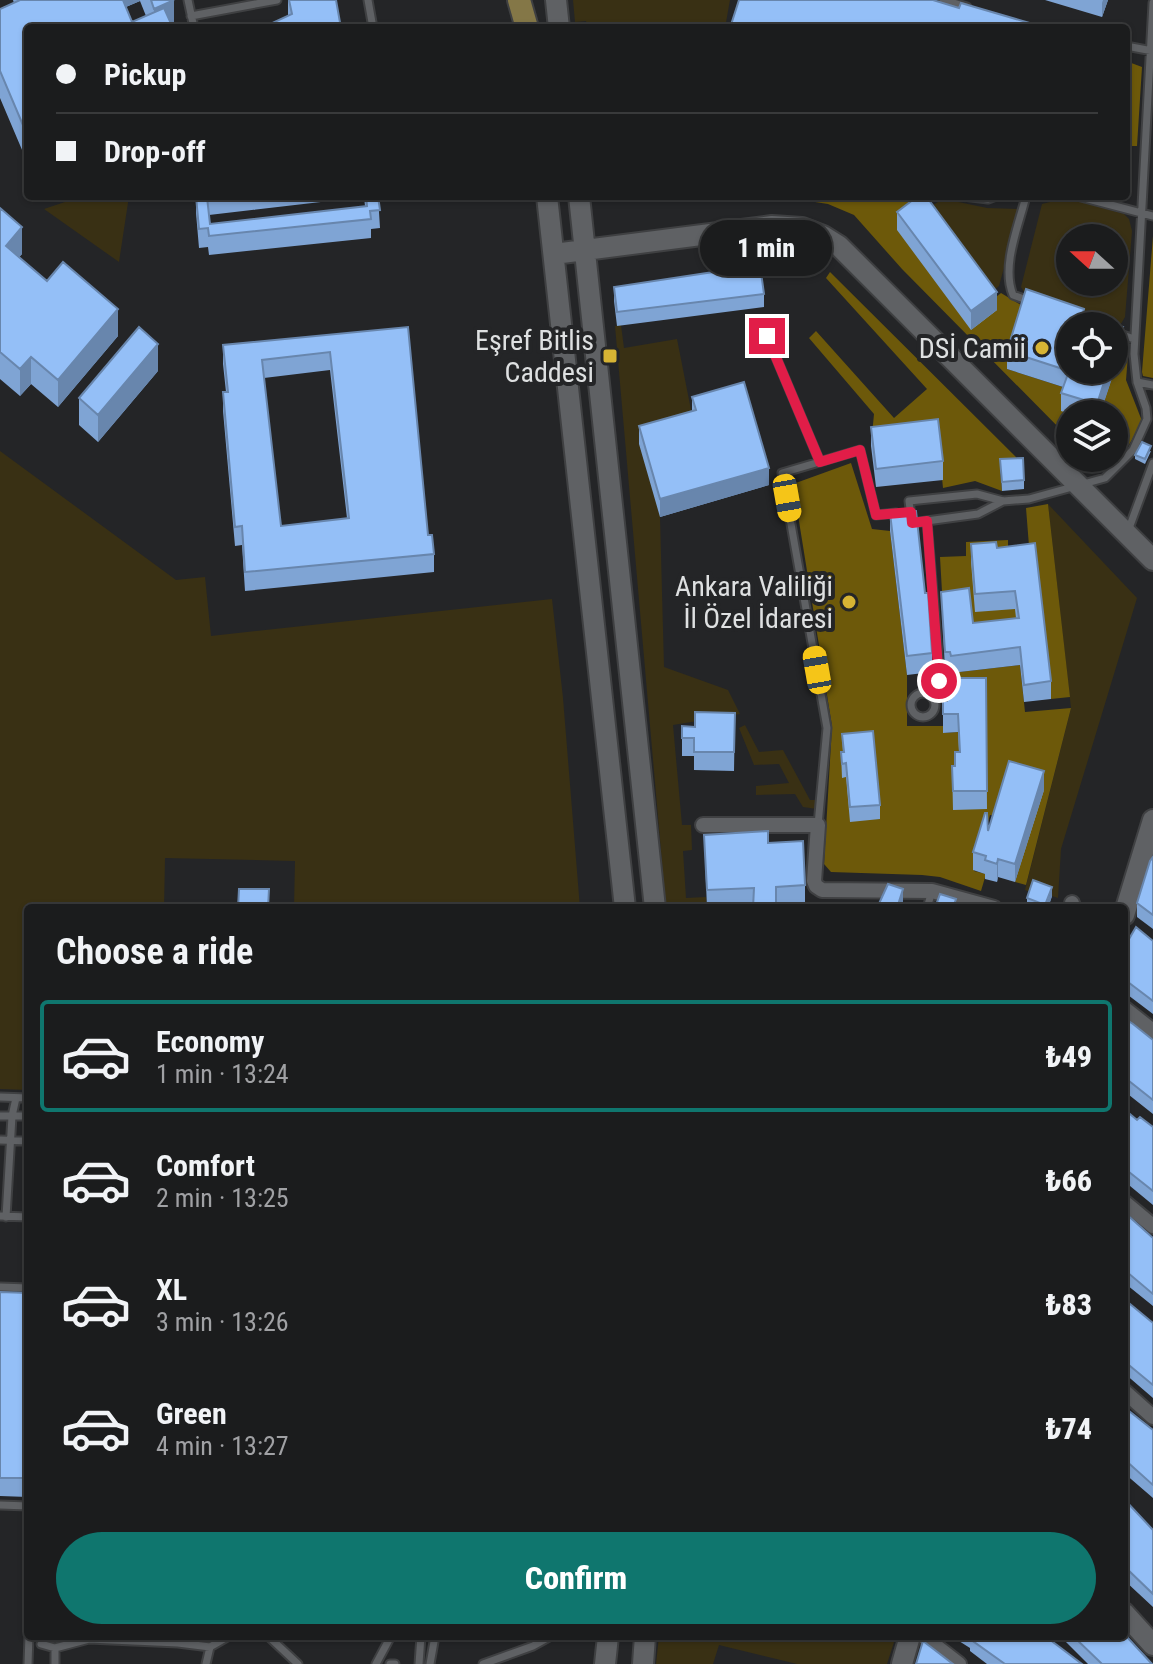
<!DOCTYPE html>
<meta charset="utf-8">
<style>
:root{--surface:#1b1c1d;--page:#28292a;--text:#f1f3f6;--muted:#a0a1a4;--line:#393a3b;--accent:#0f766e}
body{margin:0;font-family:"Roboto Condensed",sans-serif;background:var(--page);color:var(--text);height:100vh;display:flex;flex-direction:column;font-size:30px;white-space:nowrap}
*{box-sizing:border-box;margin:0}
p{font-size:26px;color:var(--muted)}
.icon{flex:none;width:44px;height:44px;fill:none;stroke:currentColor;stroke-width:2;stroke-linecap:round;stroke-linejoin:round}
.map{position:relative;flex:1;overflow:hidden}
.sheet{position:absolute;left:24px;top:904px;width:1104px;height:736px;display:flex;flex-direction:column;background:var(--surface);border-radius:8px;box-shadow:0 2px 6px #0004,0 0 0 2px var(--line)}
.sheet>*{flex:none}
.top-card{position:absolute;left:24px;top:24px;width:1106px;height:176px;border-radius:8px;box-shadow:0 2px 6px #0004,0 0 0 2px var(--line);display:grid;align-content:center;height:176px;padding:0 32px;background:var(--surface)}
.needle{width:52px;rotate:291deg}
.controls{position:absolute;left:1056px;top:224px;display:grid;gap:16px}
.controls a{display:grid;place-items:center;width:72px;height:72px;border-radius:50%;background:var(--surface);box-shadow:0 2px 6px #0004,0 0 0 2px var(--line);font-size:40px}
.end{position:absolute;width:36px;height:36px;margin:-18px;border:10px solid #e11d48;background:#fff;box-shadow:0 0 0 4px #fff}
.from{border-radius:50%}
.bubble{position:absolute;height:56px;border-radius:28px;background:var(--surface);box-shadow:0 2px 6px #0004,0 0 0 2px var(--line);font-size:26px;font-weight:800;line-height:56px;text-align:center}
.car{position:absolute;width:24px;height:48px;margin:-24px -12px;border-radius:10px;box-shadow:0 0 6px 2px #0007;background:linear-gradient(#f5c518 24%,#345 0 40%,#f5c518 0 76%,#345 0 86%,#f5c518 0)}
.top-card b{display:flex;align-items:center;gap:28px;height:76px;font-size:30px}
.top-card b+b{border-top:2px solid var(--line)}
.top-card i{width:20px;height:20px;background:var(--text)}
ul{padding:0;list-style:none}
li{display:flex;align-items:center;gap:24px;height:112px;margin:0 16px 12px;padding:0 16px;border:4px solid transparent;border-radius:8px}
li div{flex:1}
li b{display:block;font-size:30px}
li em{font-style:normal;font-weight:800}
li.active{border-color:var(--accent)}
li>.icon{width:72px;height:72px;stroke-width:1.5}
h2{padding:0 32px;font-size:36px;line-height:96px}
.button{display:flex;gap:16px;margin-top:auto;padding:16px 32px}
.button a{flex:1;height:92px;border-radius:48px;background:var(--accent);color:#fff;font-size:32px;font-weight:800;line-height:92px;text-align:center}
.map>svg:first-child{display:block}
</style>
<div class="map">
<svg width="1153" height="1664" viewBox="0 0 1153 1664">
<rect width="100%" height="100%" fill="#242527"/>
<path fill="#393014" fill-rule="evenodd" d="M573,0H730L725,28H587L586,21L575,22Z
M83,196H129L119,262L44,209Z
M1066,198L1124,214L1129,219L1132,231L1125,317L1119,327L1026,295L1021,287L1042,204ZM1070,238H1114V282H1070Z
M949,200L987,208L1020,209L999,286L993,291L930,207L938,202Z
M621,325L624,348L677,339L692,415L660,517L664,667L728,690L740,714L673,725L682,825H691L692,850L683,851L686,898L706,897L707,908H666L615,326Z
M0,451L176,580L205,577L211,636L552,599L563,698L580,908H294L295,861L165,858L164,908H28V1090L0,1089Z
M1048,504L1137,598L1061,849L1058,898L1034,890L1032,893L1025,890L1071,708Z
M745,725L759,752L783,750L810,800H818L817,809L803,807L795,794L756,795V786L789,783L779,764L754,765L739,728Z
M659,1636H793L807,1641L810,1636H896L887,1664H797L719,1645L713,1664H656Z"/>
<path fill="#6d590a" d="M1126,61L1142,67L1137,146H1126Z
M742,196H904L926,199L991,301L1001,293L1026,308L1007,369L1069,389L1070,439L902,269L854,215L828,204L783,197L742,201Z
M1153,236V378L1143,376L1142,372Z
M830,272L1024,465L1000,469L1002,491L975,481L943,488L938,438L871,445L874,414L809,338L816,331L894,418L927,389L826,278Z
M1124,341L1129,343L1126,380L1142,421C1134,435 1129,451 1114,457V414H1100Z
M851,463L872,529L890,531L907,675V726H943L944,733L958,732L959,740H962L986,697L947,703L951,673L1020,665L1025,712L1071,708L1026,885L1015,882L1043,790L998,816L990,815L974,871L986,874L981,891L940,877L922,875L831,872L824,864L832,726L793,484Z
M1048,504L1070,697L1051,699L1035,561L1019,636L973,641L943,609L940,557L966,556V542L1008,540V547L1029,546L1026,508Z"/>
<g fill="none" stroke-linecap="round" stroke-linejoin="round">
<g stroke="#3f4042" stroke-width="11">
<path id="lane" d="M188,0L194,28
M368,0L373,28
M943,0L967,7
M191,16L277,0
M1126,46L1153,51
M963,196L988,199L996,196
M1026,196C1019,225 1001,266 1013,295L1032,302
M1077,196L1153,216
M1114,332L1134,339
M767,336L820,462
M1137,382L1153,385
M1003,501L978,514L912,523L909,501L977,494L1003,501L1029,499L1105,478L1133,450L1147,419L1146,408L1137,382L1134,354L1153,3
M927,521L939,666L935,702
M1128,531L1153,463
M911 705a12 12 0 1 1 24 0a12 12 0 1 1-24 0Z
M818,825L827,728L782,473L860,450L876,515L896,513
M927,908L932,891
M0,1097L28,1098
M0,1116H28
M0,1140L28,1141
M0,1216L28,1217
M6,1217L12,1116L16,1098
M0,1287L28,1288
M0,1505L28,1506
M268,1636L298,1664
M41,1644L55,1648
M28,1664L29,1636
M55,1664V1648L89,1639L178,1643L210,1647
M206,1664L210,1647L229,1636
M376,1664L391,1636
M390,1664H395
M419,1664L421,1636
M430,1664L435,1636
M483,1664L533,1646L551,1636"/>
</g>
<g stroke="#3f4042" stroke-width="18">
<path id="street" d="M703,825H818L814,881L816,886L822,890L932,891L994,908
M1072,903L1073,908
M1124,1008L1153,1031
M1124,1202L1153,1226
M1124,1391L1153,1417
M923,1636L959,1664"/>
</g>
<g stroke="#3f4042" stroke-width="24">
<path id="secondary" d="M556,0L559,28
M547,196L625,908
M579,196L655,908
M554,254L772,226L802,228L823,236L839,246L1153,560
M1124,915L1153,820
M1124,1613L1153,1645
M605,1664L608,1636
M643,1664L645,1636
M902,1664L910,1636"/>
</g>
<g stroke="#3f4042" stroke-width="26">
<path id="primary" d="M519,0L527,28"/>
</g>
<use href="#lane" stroke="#5f6164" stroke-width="7"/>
<use href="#street" stroke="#5f6164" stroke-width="14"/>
<use href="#secondary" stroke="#5f6164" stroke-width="20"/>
<use href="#primary" stroke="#847747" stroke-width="22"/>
</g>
<path fill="#7fa4d4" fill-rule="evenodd" d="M13,0H174V28H28V164L0,98V9L14,3ZM140,1L146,16L132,22L126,7Z
M288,0H336L288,16Z
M1045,0H1108L1102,17Z
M196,196H378L380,228L371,229V238L209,255L208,247L199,248L196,213ZM364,197L365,206L210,224L209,215Z
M0,208L22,254L19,257L47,281L118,336L58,407L31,384L20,396L0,379Z
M897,212L997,310L971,330L897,230Z
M614,287L764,294V307L617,326L614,301Z
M1084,314L1123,345L1100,414H1070L1061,411V393L1063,387L1007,369V351Z
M408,327L428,535L434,554V572L245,591L242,545L235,546L223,411V392H226L223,364V345ZM330,370L347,518L281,526L264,378Z
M158,371L98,442L79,425V398Z
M692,397L769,485L660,517L639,444V426L692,411Z
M871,427L943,461V480L876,487L871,446Z
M1151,451L1145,464L1135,459V455Z
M1000,459L1024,480V489L1002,491Z
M890,513L932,653V672L907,675L890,531Z
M1035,543L1051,681V699L1024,702L1020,665L951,673L950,670H945L941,592L973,623L1016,618L1015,609L975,612L971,562V544L997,548Z
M986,678L987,809L953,810L952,766H955L959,752L958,732L943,733V701H947L955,684Z
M735,713L734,771L694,770V756H682V726L695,727Z
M842,734L880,805V819L850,822L846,777L842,778L841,752H843Z
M1044,790L1015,882L998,877L997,882L985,879V874L973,870V852L988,831Z
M704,835L768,843L805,885V903L707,908Z
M1153,857V929L1137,917V903Z
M1052,896L1048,908L1027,907V898Z
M1153,941V1014L1124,992V956Z
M1124,1018L1153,1040V1114L1124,1091Z
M1124,1109L1137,1120L1153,1127V1205L1124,1181Z
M1124,1212L1153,1238V1306L1127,1285Z
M0,1292L28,1293V1497L0,1496Z
M1124,1299L1153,1323V1398L1124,1373Z
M1124,1407L1153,1430V1498L1124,1473Z
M1124,1499L1153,1530V1607L1124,1580Z
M951,1636H1045L1082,1664H987L970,1651V1648Z
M1060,1636H1124L1152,1664H1088Z"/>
<path fill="#6886ad" d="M116,0H140V1L116,11Z
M174,0V28H154V9Z
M1103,0H1108L1102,17V3Z
M22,227V254L6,273V246Z
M997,292V310L971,330V311Z
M118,309V336L58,407V380Z
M1123,327V345L1100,414H1097V404L1108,370H1114V352Z
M158,344V371L98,442V415Z
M31,357V384L20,396V369Z
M769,468V485L660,517V499Z
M1044,771V790L1015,882V864Z
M998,859V877L997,882V864Z
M1052,887V896L1048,908H1045Z
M903,889V908H897Z
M1127,1272V1285L1124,1287V1275Z"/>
<path fill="#94bff7" stroke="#6886ad" stroke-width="2" fill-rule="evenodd" d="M20,0H123L132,22L164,8L173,28H28V137L0,71V9Z
M151,0H174L154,9Z
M289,0H336L341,28H266L270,24L292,14Z
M739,0H933L959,8L961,3L1040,26V28H730Z
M196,196H213L207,197L210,224L367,206L366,196H378L380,210L370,211L371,219L209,236L208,228L199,229Z
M918,196H926L997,292L971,311L897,212Z
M0,208L22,227L6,246L47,281L63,262L118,309L58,380L31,357L20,369L0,352Z
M760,265L764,294L617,312L614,287Z
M1026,289L1084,309L1083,313L1123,327L1114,352V326H1070V370H1108L1097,404L1061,393L1069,371L1007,351Z
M139,327L158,344L98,415L79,398Z
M408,327L428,535H432L434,554L245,572L242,526L235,527L223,392H228L223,345ZM330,352L349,518L281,526L262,360Z
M744,382L769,468L660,499L639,426L696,410L692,397Z
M938,419L943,461L876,469L871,427Z
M1142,442L1151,446L1145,459L1135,455Z
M1023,458L1024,480L1002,482L1000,459Z
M916,511L925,593H928L932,653L907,656L890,513Z
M996,542L997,548L1035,543L1051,681L1024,685L1020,647L951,656L950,652H945L941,592L969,588L973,623L1019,618L1015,591L975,594L971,544Z
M955,678H986L987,791H953L952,766H955V752H960L958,714H943V701H947V684H955Z
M695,712L735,713L734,752H694V738H682V726L695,727Z
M873,731L880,805L850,807L846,763L842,764L841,752H844L842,734Z
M1009,761L1044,771L1015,864L998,859L997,864L985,860L986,856L973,852L985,813H987L988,831Z
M768,831V843L803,841L805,885L776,887V908H753L754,888L707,890L704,835Z
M1153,857V915L1137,903L1150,861Z
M1033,880L1052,887L1045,905L1027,898Z
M888,884L903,889L897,908H877Z
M239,889H269L268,908H238Z
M940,894L956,899L953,908H935Z
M1136,927L1153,941V1001L1124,979V956L1129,939Z
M1124,1018L1133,1024L1153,1040V1100L1124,1077Z
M1124,1109L1137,1120L1140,1117L1153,1127V1191L1124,1168Z
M1124,1212L1153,1238V1294L1127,1272L1124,1275Z
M0,1292L28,1293V1478H0Z
M1124,1299L1153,1323V1385L1124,1361Z
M1124,1407L1153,1430V1485L1124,1459Z
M1124,1499L1153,1530V1594L1124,1566Z
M1124,1631L1128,1636L1127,1637L1152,1664H1102L1073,1636H1124Z
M971,1636H1045L1082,1664H1005L970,1639Z
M923,1641L953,1664H916Z"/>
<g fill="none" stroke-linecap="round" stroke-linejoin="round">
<path stroke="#e11d48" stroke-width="10" d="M767,336L820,462L860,450L876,515L911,512L912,523L927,521L939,681"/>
</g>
<g fill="#d7b434" stroke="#242527" stroke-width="3">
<circle cx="1042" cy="348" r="8"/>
<rect x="602" y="348" width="16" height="16" rx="4"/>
<circle cx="849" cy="602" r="8"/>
</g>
<g text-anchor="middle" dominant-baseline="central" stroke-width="8" stroke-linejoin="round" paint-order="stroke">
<g font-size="28" fill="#dee0e1" stroke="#242527" text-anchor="end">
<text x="594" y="340">Eşref Bitlis<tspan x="594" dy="32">Caddesi</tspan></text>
<text x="1026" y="348">DSİ Camii</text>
<text x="833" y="586">Ankara Valiliği<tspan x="833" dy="32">İl Özel İdaresi</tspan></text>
</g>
</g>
</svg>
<div class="controls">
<a><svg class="needle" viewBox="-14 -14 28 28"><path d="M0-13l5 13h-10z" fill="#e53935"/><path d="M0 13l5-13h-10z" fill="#a0a1a4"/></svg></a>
<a><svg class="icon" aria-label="locate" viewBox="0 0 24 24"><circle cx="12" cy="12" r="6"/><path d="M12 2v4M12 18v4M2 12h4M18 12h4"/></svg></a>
<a><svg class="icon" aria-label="layers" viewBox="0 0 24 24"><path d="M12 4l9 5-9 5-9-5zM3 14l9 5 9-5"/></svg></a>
</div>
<i class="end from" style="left:939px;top:681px"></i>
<i class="end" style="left:767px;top:336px"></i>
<div class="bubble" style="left:700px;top:220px;width:132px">1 min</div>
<i class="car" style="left:787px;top:498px;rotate:170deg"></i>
<i class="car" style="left:817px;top:670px;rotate:350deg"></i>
<div class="top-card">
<b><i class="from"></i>Pickup</b>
<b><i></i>Drop-off</b>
</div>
<section class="sheet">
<h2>Choose a ride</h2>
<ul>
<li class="active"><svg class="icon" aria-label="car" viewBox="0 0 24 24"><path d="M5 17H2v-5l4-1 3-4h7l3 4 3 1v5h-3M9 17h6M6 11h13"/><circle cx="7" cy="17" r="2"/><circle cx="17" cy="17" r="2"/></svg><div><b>Economy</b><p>1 min · 13:24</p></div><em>₺49</em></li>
<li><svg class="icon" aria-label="car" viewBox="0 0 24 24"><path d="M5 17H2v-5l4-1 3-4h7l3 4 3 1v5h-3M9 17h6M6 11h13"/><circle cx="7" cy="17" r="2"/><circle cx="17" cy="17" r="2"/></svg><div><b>Comfort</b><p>2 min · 13:25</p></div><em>₺66</em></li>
<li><svg class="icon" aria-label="car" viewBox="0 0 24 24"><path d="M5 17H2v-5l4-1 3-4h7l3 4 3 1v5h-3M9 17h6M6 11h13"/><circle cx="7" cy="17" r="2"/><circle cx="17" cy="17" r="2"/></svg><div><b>XL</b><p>3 min · 13:26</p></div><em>₺83</em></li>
<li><svg class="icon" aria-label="car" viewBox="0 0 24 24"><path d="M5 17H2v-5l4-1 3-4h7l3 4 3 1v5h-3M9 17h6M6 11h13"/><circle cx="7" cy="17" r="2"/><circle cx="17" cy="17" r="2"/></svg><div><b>Green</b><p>4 min · 13:27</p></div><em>₺74</em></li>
</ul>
<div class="button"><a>Confirm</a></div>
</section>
</div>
